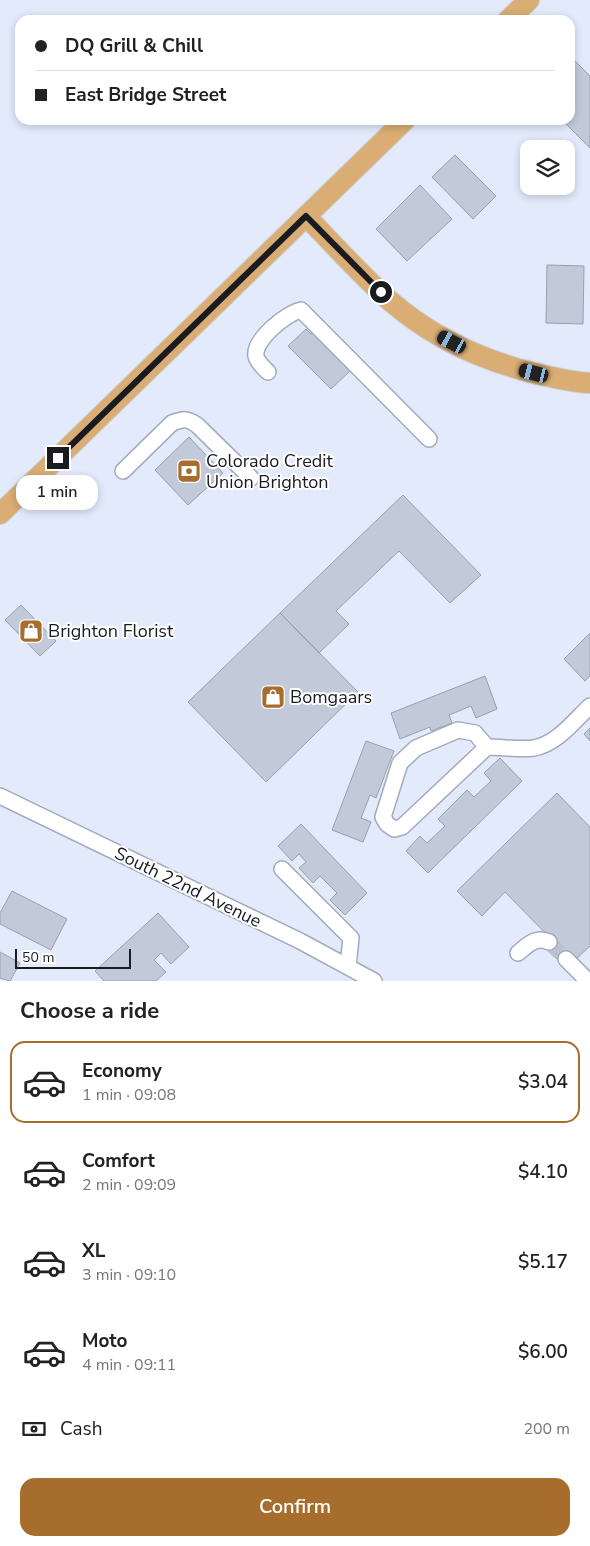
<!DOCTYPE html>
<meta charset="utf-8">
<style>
:root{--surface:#fff;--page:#f2f2f2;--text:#222;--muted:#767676;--line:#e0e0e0;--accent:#a76d2d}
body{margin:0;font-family:"Nunito Sans",sans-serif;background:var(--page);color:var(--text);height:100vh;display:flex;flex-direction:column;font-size:19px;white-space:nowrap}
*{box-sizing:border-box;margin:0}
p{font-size:16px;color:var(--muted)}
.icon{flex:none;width:28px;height:28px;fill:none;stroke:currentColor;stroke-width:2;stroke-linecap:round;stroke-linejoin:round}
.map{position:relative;height:981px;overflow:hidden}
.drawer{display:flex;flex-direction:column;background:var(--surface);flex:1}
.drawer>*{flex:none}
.guide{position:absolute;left:15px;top:15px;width:560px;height:110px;border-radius:15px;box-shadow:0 2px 8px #0003;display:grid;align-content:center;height:110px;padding:0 20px;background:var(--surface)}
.buttons{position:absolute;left:520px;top:140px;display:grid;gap:10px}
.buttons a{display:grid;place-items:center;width:55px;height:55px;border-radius:10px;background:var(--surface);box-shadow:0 2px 8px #0003;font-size:25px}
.scale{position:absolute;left:15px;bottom:12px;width:116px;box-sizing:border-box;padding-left:5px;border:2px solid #191b21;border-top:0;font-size:14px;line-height:18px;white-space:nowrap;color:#191b21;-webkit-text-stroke:4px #fff;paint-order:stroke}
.end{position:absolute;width:22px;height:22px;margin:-11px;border:6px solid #191b21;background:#fff;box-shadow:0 0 0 2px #fff}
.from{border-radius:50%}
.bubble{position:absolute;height:35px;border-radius:15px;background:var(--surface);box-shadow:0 2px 8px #0003;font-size:16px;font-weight:600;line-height:35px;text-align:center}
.car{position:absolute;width:15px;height:30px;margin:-15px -8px;border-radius:6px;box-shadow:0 0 4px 1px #0007;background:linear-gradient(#222 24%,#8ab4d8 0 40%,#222 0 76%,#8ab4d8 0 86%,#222 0)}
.guide b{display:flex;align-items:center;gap:18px;height:48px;font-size:19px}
.guide b+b{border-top:1px solid var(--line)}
.guide i{width:12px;height:12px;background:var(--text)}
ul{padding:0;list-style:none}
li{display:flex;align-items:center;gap:15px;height:82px;margin:0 10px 8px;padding:0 10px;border:2px solid transparent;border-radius:15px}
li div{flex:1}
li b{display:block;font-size:19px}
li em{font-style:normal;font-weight:600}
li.on{border-color:var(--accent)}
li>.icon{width:45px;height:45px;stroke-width:1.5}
h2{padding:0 20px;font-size:22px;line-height:60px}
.pay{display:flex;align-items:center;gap:12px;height:55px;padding:0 20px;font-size:19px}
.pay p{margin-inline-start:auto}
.button{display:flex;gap:10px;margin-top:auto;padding:10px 20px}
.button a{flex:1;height:58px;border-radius:15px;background:var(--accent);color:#fff;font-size:20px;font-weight:600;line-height:58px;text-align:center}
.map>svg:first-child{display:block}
</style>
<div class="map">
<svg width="590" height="981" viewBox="0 0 590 981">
<rect width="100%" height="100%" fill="#e2eafb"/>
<path fill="#c2cada" stroke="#98a0b0" d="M570,56L590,76V148L562,120H570Z
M455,155L496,196L473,219L432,177Z
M420,185L452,219L407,261L376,229Z
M547,265L584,266L583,324L546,323Z
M306,329L311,334L315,331L352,369L331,389L288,346Z
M189,437L223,473L188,505L155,470Z
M403,495L481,575L450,603L399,551L336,611L349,624L319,653L280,613Z
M21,605L56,641L40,656L5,620Z
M280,613L358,692L266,782L188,702Z
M590,633V676L585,681L564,659Z
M485,676L497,709L476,718L471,706L449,715L452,723L431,731L430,727L400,739L391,713Z
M590,728V741L584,734Z
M366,741L394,751L376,798L370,795L361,818L371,822L363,842L332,830Z
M500,758L522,781L428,873L406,851L420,836L427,843L445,826L438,819L467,790L474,797L491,781L484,773Z
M557,793L590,827V946L575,960L561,963L544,946L551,939L505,892L482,916L457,891Z
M301,824L367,893L345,915L330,900L337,893L320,876L313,883L299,868L306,862L299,854L292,861L278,846Z
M12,891L67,919L51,950L0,924V913Z
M158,913L189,947L171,964L161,953L154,960L166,972L156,981H104L95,971Z
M0,952L20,963L10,981L0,978Z"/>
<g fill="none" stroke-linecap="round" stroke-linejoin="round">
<path stroke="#bac1cf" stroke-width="15" stroke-dasharray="15 8" stroke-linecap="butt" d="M549,942L566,959"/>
<g stroke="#a3abbb" stroke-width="18">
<path id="minor" d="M268,372C264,368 257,362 256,356C253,340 287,313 301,310L429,439
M123,471L172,423C183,419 187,418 197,425L251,478
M487,747L475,733L458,730L416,748L400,763L383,817L387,824L394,829L402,827L487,747C503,747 520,750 534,748C557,744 574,721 590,706
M0,796L300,941L374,981
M282,869L351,938L348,966
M518,953C528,945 535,936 549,942
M566,959L588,981"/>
</g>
<g stroke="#cccdce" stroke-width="22">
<path id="major" d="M508,20L529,0
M306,216C333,244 360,274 389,300C429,335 479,359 530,372C550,377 570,382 590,383
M0,514L405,120"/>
</g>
<use href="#minor" stroke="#fff" stroke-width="15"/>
<use href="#major" stroke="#d9ad73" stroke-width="20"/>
</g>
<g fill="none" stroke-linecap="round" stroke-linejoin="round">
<path stroke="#191b21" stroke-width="6" d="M58,458L306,216L381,292"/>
</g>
<defs>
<g id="bank-square" transform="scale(1.25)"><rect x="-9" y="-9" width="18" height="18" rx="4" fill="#a76d2d" stroke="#fff"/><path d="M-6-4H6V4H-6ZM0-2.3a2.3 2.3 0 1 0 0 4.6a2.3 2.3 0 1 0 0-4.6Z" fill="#fff"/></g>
<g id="shop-square" transform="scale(1.25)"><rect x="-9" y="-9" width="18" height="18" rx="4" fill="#a76d2d" stroke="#fff"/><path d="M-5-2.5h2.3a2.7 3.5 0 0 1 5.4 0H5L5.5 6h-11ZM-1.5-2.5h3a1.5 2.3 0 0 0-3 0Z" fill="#fff"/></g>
</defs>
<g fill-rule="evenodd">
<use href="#bank-square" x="189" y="471"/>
<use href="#shop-square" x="31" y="631"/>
<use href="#shop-square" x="273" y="697"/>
</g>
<g text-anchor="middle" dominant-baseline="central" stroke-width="4" stroke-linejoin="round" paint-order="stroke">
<g font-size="18" fill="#191b21" stroke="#fff" text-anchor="start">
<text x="206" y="461">Colorado Credit<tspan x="206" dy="21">Union Brighton</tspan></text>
<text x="48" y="631">Brighton Florist</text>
<text x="290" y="697">Bomgaars</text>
</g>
<g font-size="18" fill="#191b21" stroke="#fff">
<text transform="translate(188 887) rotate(26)">South 22nd Avenue</text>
</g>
</g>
</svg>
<div class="buttons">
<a><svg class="icon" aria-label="layers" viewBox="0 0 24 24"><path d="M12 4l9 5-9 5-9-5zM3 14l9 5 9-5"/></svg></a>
</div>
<div class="scale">50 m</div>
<i class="end from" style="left:381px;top:292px"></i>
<i class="end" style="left:58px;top:458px"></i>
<div class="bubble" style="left:16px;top:475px;width:82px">1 min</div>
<i class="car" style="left:452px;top:342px;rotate:298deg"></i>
<i class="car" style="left:534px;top:373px;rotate:284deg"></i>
<div class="guide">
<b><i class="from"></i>DQ Grill &amp; Chill</b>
<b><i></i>East Bridge Street</b>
</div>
</div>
<section class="drawer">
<h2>Choose a ride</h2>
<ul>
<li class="on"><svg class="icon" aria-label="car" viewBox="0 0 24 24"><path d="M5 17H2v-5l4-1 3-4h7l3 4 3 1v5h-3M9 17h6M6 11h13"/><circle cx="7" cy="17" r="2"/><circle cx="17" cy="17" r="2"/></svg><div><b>Economy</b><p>1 min · 09:08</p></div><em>$3.04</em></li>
<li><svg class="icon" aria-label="car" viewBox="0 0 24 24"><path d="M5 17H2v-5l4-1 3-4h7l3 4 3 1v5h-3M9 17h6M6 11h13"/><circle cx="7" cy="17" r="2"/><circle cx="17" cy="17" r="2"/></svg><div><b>Comfort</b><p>2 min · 09:09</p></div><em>$4.10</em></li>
<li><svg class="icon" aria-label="car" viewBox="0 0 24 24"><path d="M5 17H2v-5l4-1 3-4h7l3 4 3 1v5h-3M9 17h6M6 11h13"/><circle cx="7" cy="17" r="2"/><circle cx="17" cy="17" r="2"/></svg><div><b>XL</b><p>3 min · 09:10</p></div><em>$5.17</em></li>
<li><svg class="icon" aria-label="car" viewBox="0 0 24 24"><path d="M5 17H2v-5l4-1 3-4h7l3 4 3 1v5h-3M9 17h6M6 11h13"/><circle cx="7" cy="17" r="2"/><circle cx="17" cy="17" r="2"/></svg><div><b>Moto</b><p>4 min · 09:11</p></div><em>$6.00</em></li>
</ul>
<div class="pay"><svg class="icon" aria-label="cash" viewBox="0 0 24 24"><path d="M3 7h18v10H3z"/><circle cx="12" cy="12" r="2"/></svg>Cash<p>200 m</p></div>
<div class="button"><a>Confirm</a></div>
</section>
